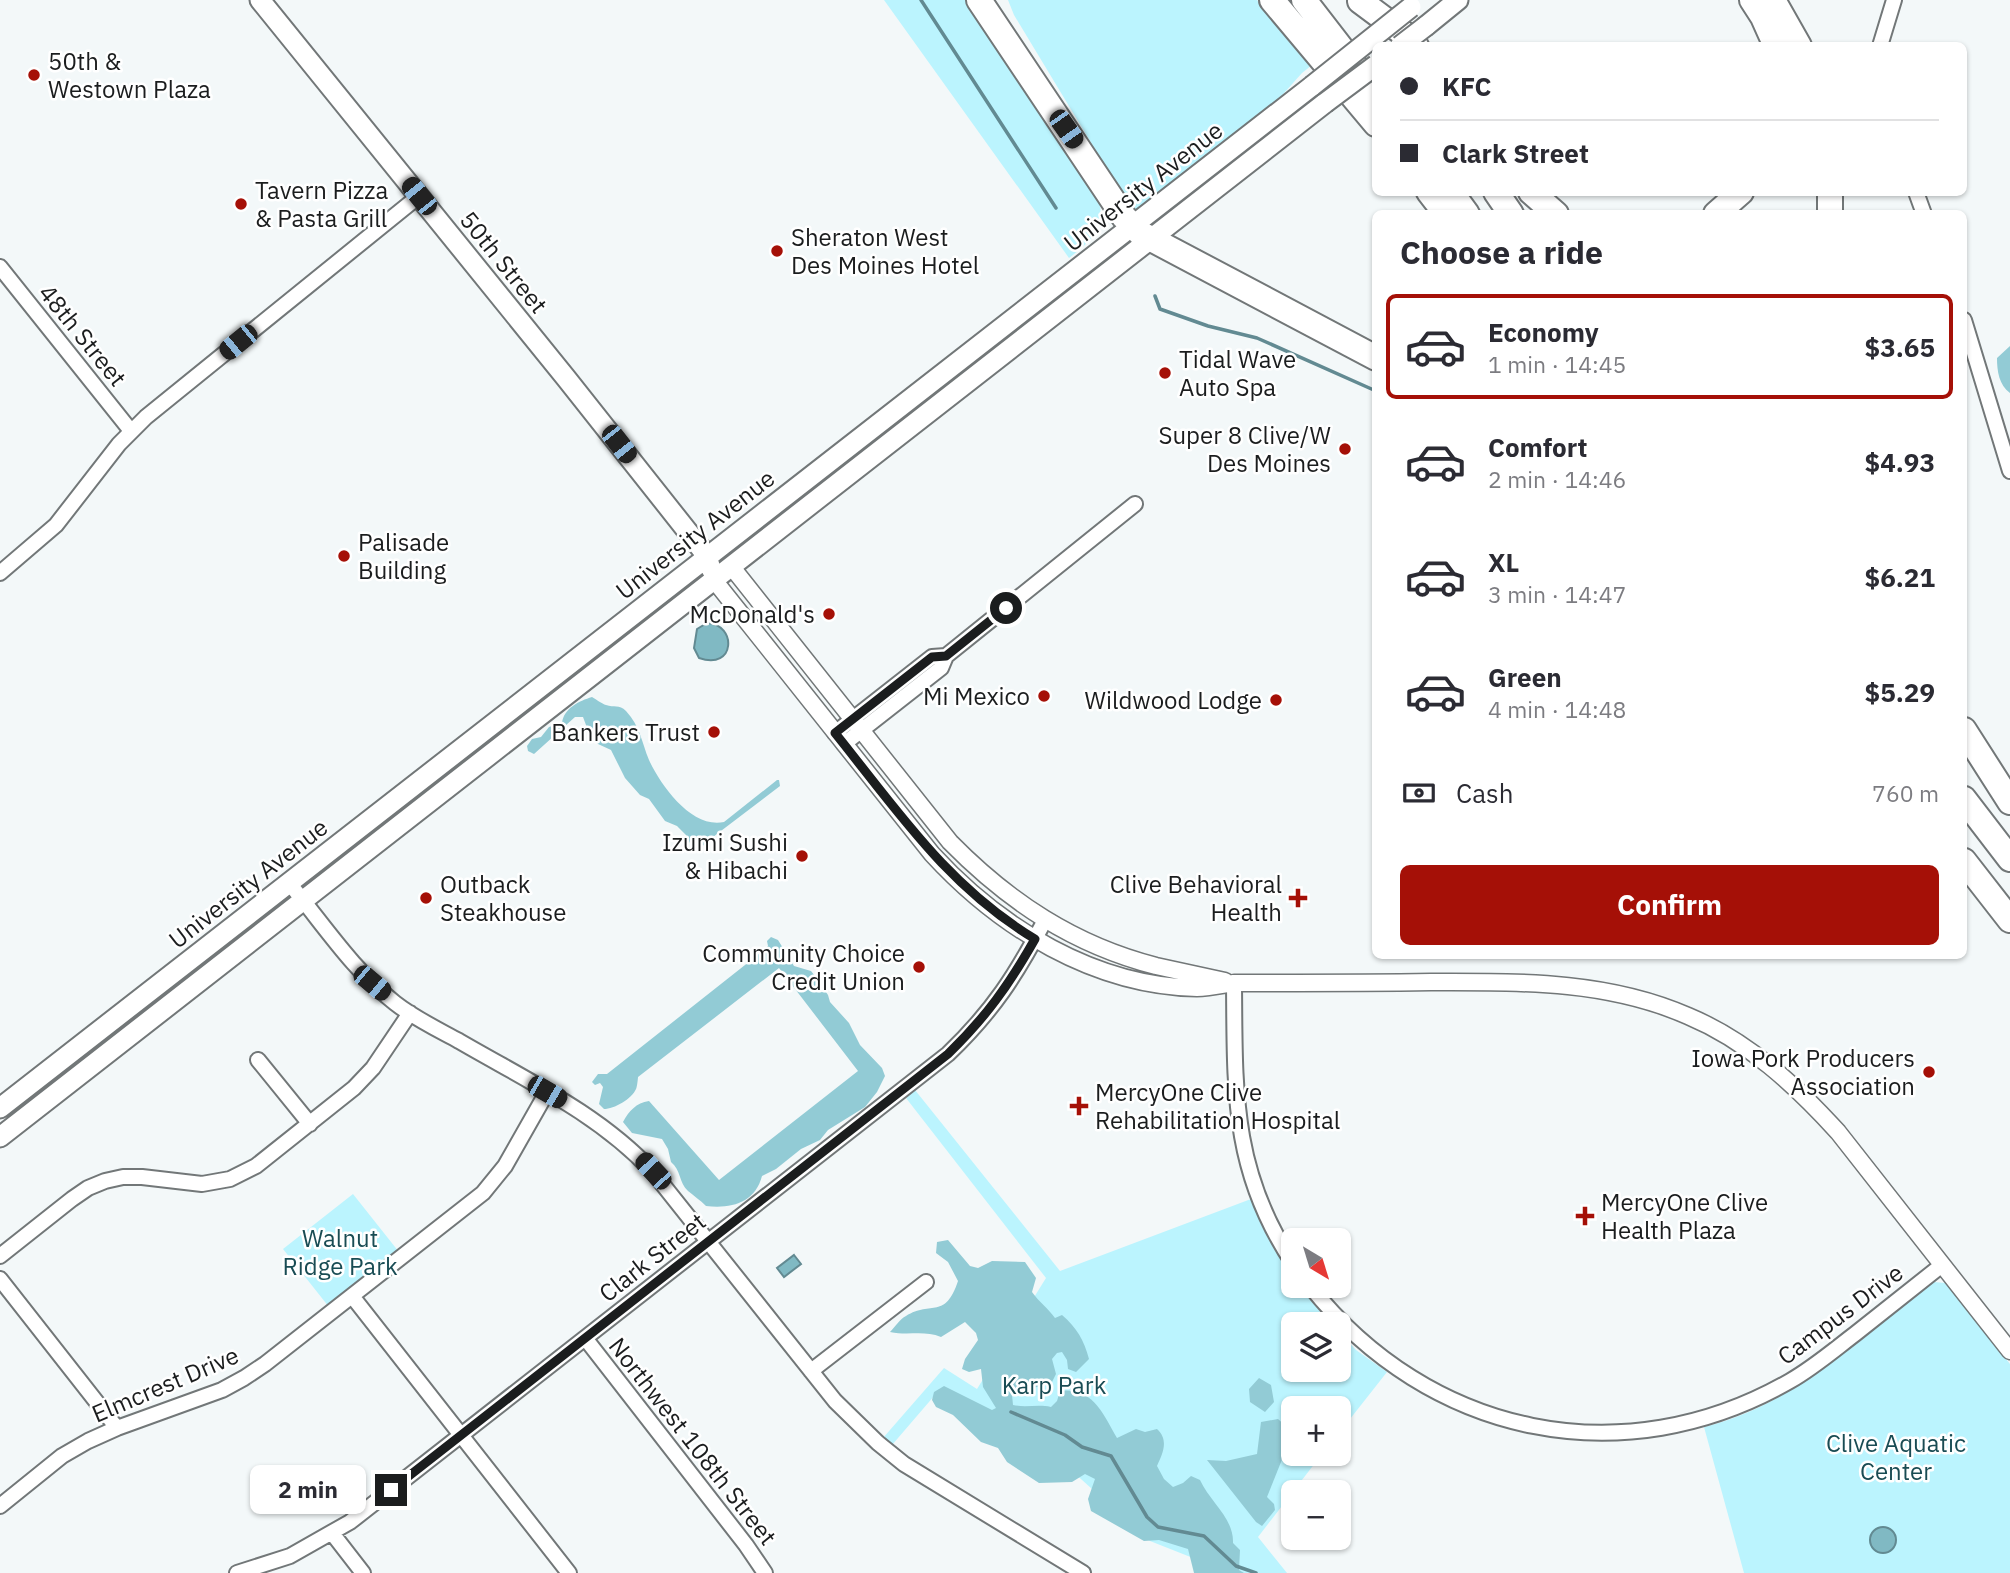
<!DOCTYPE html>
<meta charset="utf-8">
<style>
:root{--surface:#fff;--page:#f2f2f3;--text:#2b2b33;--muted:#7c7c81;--line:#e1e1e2;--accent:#a51007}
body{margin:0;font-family:"IBM Plex Sans",sans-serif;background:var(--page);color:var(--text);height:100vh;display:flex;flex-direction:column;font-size:26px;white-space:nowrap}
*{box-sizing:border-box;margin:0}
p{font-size:23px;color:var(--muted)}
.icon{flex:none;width:38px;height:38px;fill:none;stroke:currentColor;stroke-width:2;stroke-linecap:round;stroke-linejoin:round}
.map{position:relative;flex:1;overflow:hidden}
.drawer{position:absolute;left:1372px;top:210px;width:595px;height:749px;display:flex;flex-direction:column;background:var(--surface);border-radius:10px;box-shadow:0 2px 5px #0004}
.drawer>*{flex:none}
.hud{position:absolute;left:1372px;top:42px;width:595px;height:154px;border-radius:10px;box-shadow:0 2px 5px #0004;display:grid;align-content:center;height:154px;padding:0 28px;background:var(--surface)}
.needle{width:46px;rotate:142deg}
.controls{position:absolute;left:1281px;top:1228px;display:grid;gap:14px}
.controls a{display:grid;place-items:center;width:70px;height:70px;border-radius:10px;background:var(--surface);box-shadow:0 2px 5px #0004;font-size:35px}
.end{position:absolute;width:32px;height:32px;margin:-16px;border:9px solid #1b1d1e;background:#fff;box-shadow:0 0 0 4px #fff}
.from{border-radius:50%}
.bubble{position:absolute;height:49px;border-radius:10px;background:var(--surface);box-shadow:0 2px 5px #0004;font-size:23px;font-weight:700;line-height:49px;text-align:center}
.car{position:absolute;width:21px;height:42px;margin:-21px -10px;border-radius:9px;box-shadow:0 0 5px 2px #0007;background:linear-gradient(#222 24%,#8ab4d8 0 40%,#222 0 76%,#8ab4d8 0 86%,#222 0)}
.hud b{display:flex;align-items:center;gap:24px;height:66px;font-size:26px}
.hud b+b{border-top:2px solid var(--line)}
.hud i{width:18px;height:18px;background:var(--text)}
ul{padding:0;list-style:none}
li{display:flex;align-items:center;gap:21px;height:105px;margin:0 14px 10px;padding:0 14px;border:4px solid transparent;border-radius:10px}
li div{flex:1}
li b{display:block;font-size:26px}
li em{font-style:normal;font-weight:700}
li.selected{border-color:var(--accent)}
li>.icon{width:63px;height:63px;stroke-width:1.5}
h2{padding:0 28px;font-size:32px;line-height:84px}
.pay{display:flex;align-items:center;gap:18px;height:77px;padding:0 28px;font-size:26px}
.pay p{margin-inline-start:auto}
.cta{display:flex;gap:14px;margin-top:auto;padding:14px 28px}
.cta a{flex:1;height:80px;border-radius:10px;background:var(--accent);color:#fff;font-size:28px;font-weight:700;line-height:80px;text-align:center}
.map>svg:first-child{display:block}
</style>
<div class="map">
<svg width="2010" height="1573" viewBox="0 0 2010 1573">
<rect width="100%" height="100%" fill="#f3f8f9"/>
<path fill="#bbf4fe" d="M884,0H971L1100,203C1103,231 1089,243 1069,258Z
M1008,0H1257L1312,65L1302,73L1276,102L1137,212L1119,189L1014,15Z
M915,1090L1060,1271L1251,1199L1274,1249L1293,1278V1286H1299L1331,1325H1293V1370H1339V1332L1356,1350L1387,1372L1339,1433V1409H1293V1454H1322L1258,1537L1287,1573H1231L1150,1541L1062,1462L941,1388L892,1445L883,1438L944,1368L977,1389L1046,1278L906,1098Z
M353,1194L399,1252L329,1307L283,1249Z
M1934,1282L1945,1283L1950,1288L2010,1364V1573H1744L1704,1427C1803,1402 1855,1336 1934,1282Z"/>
<path fill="#92cbd5" d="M2010,346V393C1999,385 1997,371 1997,358Z
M592,697C596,699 602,704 606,705C614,708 619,704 626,711C640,726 642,743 649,760C661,786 692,829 724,822L777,780H779L780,786L713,837L708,846L690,843L686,835L677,826L665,821L649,799L640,795L625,778L611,750L598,744L589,733L583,717H575L534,754L528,751L527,746L532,739L541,737L549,727L562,723C564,708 579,701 592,697Z
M771,937L778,940L794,966L811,971L815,976L828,995L830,1002L849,1023L860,1045L882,1068L885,1076L877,1092L865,1107L828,1130L820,1140L801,1149L776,1169L762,1176C755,1203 731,1209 706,1206C700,1200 694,1196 688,1191C679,1183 681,1170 671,1162L668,1149L662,1139L632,1133L623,1122C629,1111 636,1103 649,1101L719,1180L858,1071L779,968L638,1077C638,1078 637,1088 636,1089C632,1099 614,1109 604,1109L599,1104L603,1087L600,1083L595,1085L592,1082L598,1074H607L764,950L768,946L767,941Z
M948,1240L970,1266L978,1268L992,1261L1025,1262L1036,1278L1032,1292C1039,1302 1048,1308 1055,1318L1062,1315C1077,1328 1084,1340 1089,1359L1076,1372L1068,1369L1067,1360L1062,1352L1057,1353L1052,1359L1056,1374L1052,1382L1012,1395L1013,1405C1026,1408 1038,1404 1051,1407L1057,1401L1060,1391C1093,1387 1103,1414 1117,1438L1136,1429L1145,1432L1157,1429C1169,1440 1163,1453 1157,1466L1164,1479L1173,1487L1183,1483L1191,1476L1200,1480C1210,1502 1234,1518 1233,1543L1240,1550L1239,1570L1244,1573H1194L1188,1549L1159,1540L1144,1541L1091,1511L1088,1499L1095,1479L1085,1474L1072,1482L1039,1483L1007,1462L998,1448L981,1442L953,1415L936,1407L932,1400L934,1392L944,1386L992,1410L996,1408L983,1387L981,1369L969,1372L962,1369L965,1359L978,1340L976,1333L965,1322L941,1337C924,1330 908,1336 890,1332C895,1327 900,1319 906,1316C932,1300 945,1320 958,1281L948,1262L936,1253L937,1242Z
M1259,1378L1271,1385L1274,1402L1265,1412L1250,1402L1249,1389Z
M1278,1419L1287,1427L1283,1457L1267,1497L1274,1504L1275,1510L1262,1526L1256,1522L1207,1460L1226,1461L1257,1454L1261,1422Z"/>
<path fill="#80b9c3" stroke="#628a92" stroke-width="2" d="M707,623C737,624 736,671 699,658L694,648L697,629Z
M794,1255L801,1264L784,1277L777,1268Z
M1870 1540a13 13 0 1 1 26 0a13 13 0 1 1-26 0Z"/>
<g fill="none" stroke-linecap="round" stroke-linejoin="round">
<path stroke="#628a92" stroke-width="3.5" d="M921,0L1056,208
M1155,296L1160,309L1208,326L1257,338L1376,391
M1011,1412L1065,1435L1082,1447L1111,1456L1147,1517L1158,1527L1204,1536L1236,1566L1256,1573"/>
<g stroke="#727778" stroke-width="18">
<path id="minor" d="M1880,46L1894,0
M1916,192L1924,214
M0,267L131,431
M1964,320L2010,471
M0,573L56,525L119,444L146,417L419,196
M835,733L932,657L946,656
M844,744L941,668L946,656L1135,504
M289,883C324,925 352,969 395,1003C414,1018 437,1029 459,1041C526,1080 599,1114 652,1171L835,1401L878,1443L904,1464L1083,1573
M1234,983C1235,1089 1231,1170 1293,1263
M258,1060L310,1124
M0,1256L72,1199L88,1188L105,1181L123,1177H142L202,1184L230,1179L256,1166L354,1088L373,1068L410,1013
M0,1279L117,1428
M1310,1286C1429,1436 1623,1477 1790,1381C1813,1368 1834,1350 1855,1334C1884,1311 1913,1288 1942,1265
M352,1296L569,1573
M585,1338L746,1545L765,1573
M811,1371L926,1282
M0,1506L62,1456L88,1441L117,1428L222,1390L244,1378L265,1364L483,1193L505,1166L547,1092
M332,1533L363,1573
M237,1573L290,1556L350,1522L948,1054C993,1011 1016,975 1045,920"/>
</g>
<g stroke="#727778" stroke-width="19">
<path id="tertiary" d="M731,566L950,842C1009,902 1074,945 1156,966C1179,971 1202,976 1225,981
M714,580L932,854C1000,928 1094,986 1197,988C1209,988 1222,985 1234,983C1300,983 1366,983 1431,982C1519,982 1606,980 1688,1016C1748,1041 1795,1085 1838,1132L2010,1351"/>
</g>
<g stroke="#727778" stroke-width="23">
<path id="secondary" d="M260,0L566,378L707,556L711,569
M1426,26L1458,0
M0,1108L1312,86
M0,1137L1325,103"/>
</g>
<g stroke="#727778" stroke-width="28">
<path id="motorway" d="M979,0L1124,217L1140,233L1376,358
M1272,0L1376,124
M1304,0L1376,93
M1752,0L1763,17L1776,46
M1773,0L1799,46
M1360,1L1411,39L1416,46
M1429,192L1446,214
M1451,192L1467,214
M1496,192L1511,214
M1531,192L1556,214
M1716,214L1741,192
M1830,214V192
M1964,730L2010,802
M1964,799L2010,859
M1964,861L2010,920"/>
</g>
<use href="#minor" stroke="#fff" stroke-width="14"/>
<use href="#tertiary" stroke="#fff" stroke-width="16"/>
<use href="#secondary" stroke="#fff" stroke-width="19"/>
<use href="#motorway" stroke="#fff" stroke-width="24"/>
<g stroke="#727778" stroke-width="23" stroke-linecap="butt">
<path id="secondary-bridge" d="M1400,46L1426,26
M1312,86L1411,7
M1325,103L1376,65"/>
</g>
<use href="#secondary-bridge" stroke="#fff" stroke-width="19"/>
</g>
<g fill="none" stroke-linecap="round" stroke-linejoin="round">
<path stroke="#1b1d1e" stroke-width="9" d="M391,1490L948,1054C986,1017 1009,985 1035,939C948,887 897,810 835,733L932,657L946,656L1006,608"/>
</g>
<g fill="#a51007" stroke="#fff" stroke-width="2.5">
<circle cx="34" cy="75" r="7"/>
<circle cx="241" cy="204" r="7"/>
<circle cx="777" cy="251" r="7"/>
<circle cx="1165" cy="373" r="7"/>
<circle cx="1345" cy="449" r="7"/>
<circle cx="344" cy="556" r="7"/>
<circle cx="829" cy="614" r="7"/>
<circle cx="1044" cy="696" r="7"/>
<circle cx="1276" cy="700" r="7"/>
<circle cx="714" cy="732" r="7"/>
<circle cx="802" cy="856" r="7"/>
<circle cx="426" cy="898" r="7"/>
<path d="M1294.5 887.5h7v7h7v7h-7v7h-7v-7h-7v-7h7z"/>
<circle cx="919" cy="967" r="7"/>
<circle cx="1929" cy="1072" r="7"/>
<path d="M1075.5 1095.5h7v7h7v7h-7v7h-7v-7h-7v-7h7z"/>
<path d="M1581.5 1205.5h7v7h7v7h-7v7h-7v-7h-7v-7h7z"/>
</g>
<g text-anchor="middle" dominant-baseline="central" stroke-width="5" stroke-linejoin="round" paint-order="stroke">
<g font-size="24" fill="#1b1d1e" stroke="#fff" text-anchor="end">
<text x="48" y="61" text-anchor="start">50th &amp;<tspan x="48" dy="28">Westown Plaza</tspan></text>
<text x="255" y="190" text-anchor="start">Tavern Pizza<tspan x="255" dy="28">&amp; Pasta Grill</tspan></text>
<text x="791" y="237" text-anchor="start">Sheraton West<tspan x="791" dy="28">Des Moines Hotel</tspan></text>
<text x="1179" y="359" text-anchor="start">Tidal Wave<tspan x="1179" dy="28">Auto Spa</tspan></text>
<text x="1331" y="435">Super 8 Clive/W<tspan x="1331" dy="28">Des Moines</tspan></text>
<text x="358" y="542" text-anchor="start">Palisade<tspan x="358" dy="28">Building</tspan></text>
<text x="815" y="614">McDonald's</text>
<text x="1030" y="696">Mi Mexico</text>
<text x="1262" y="700">Wildwood Lodge</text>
<text x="700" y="732">Bankers Trust</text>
<text x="788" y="842">Izumi Sushi<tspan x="788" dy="28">&amp; Hibachi</tspan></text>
<text x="440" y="884" text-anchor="start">Outback<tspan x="440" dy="28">Steakhouse</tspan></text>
<text x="1282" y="884">Clive Behavioral<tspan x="1282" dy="28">Health</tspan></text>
<text x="905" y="953">Community Choice<tspan x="905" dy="28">Credit Union</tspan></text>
<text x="1915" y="1058">Iowa Pork Producers<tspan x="1915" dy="28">Association</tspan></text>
<text x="1095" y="1092" text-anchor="start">MercyOne Clive<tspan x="1095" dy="28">Rehabilitation Hospital</tspan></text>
<text x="1601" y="1202" text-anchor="start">MercyOne Clive<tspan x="1601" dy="28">Health Plaza</tspan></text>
</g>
<g font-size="24" fill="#1b1d1e" stroke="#fff">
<text transform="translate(1143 186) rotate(-38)">University Avenue</text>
<text transform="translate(504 262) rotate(51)">50th Street</text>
<text transform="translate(83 335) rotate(51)">48th Street</text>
<text transform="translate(695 534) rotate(-38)">University Avenue</text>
<text transform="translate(248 883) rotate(-38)">University Avenue</text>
<text transform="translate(652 1257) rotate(-38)">Clark Street</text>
<text transform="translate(1840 1314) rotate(-37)">Campus Drive</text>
<text transform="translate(165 1384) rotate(-23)">Elmcrest Drive</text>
<text transform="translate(693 1441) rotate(52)">Northwest 108th Street</text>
</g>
<g font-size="24" fill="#194c54" stroke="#fff">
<text x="340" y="1238">Walnut<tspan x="340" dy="28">Ridge Park</tspan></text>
<text x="1054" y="1385">Karp Park</text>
<text x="1896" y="1443">Clive Aquatic<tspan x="1896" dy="28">Center</tspan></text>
</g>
</g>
</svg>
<div class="controls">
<a><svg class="needle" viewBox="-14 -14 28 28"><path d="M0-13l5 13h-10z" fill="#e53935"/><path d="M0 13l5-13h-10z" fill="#7c7c81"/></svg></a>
<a><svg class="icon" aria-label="layers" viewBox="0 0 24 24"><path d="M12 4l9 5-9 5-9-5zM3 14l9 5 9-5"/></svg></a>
<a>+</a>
<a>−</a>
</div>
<i class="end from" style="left:1006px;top:608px"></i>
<i class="end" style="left:391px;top:1490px"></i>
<div class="bubble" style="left:250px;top:1465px;width:116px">2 min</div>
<i class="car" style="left:1066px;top:129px;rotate:145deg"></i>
<i class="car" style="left:419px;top:196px;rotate:321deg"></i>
<i class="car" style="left:238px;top:342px;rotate:231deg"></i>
<i class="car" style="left:619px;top:444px;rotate:142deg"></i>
<i class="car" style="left:372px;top:983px;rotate:130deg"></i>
<i class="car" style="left:547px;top:1092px;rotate:120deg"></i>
<i class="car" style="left:653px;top:1171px;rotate:317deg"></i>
<div class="hud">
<b><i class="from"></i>KFC</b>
<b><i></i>Clark Street</b>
</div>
<section class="drawer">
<h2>Choose a ride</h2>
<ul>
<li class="selected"><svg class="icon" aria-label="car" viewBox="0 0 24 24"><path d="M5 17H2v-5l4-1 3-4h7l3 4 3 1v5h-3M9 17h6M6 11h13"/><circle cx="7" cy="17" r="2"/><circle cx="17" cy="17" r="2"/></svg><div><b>Economy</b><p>1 min · 14:45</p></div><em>$3.65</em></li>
<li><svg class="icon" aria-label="car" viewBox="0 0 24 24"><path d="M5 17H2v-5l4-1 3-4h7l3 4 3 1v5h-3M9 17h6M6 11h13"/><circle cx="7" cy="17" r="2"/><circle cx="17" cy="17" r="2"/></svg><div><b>Comfort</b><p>2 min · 14:46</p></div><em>$4.93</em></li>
<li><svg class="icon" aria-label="car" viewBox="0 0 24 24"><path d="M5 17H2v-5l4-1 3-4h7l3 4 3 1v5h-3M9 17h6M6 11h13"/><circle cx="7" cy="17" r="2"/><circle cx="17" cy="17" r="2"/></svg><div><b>XL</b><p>3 min · 14:47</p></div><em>$6.21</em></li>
<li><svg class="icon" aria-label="car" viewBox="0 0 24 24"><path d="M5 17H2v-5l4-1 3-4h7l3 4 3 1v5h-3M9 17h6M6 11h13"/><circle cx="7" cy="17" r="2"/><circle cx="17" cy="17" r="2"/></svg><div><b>Green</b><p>4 min · 14:48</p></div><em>$5.29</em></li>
</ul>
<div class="pay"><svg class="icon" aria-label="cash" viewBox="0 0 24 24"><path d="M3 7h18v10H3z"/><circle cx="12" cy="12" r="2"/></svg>Cash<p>760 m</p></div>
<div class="cta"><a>Confirm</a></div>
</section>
</div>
